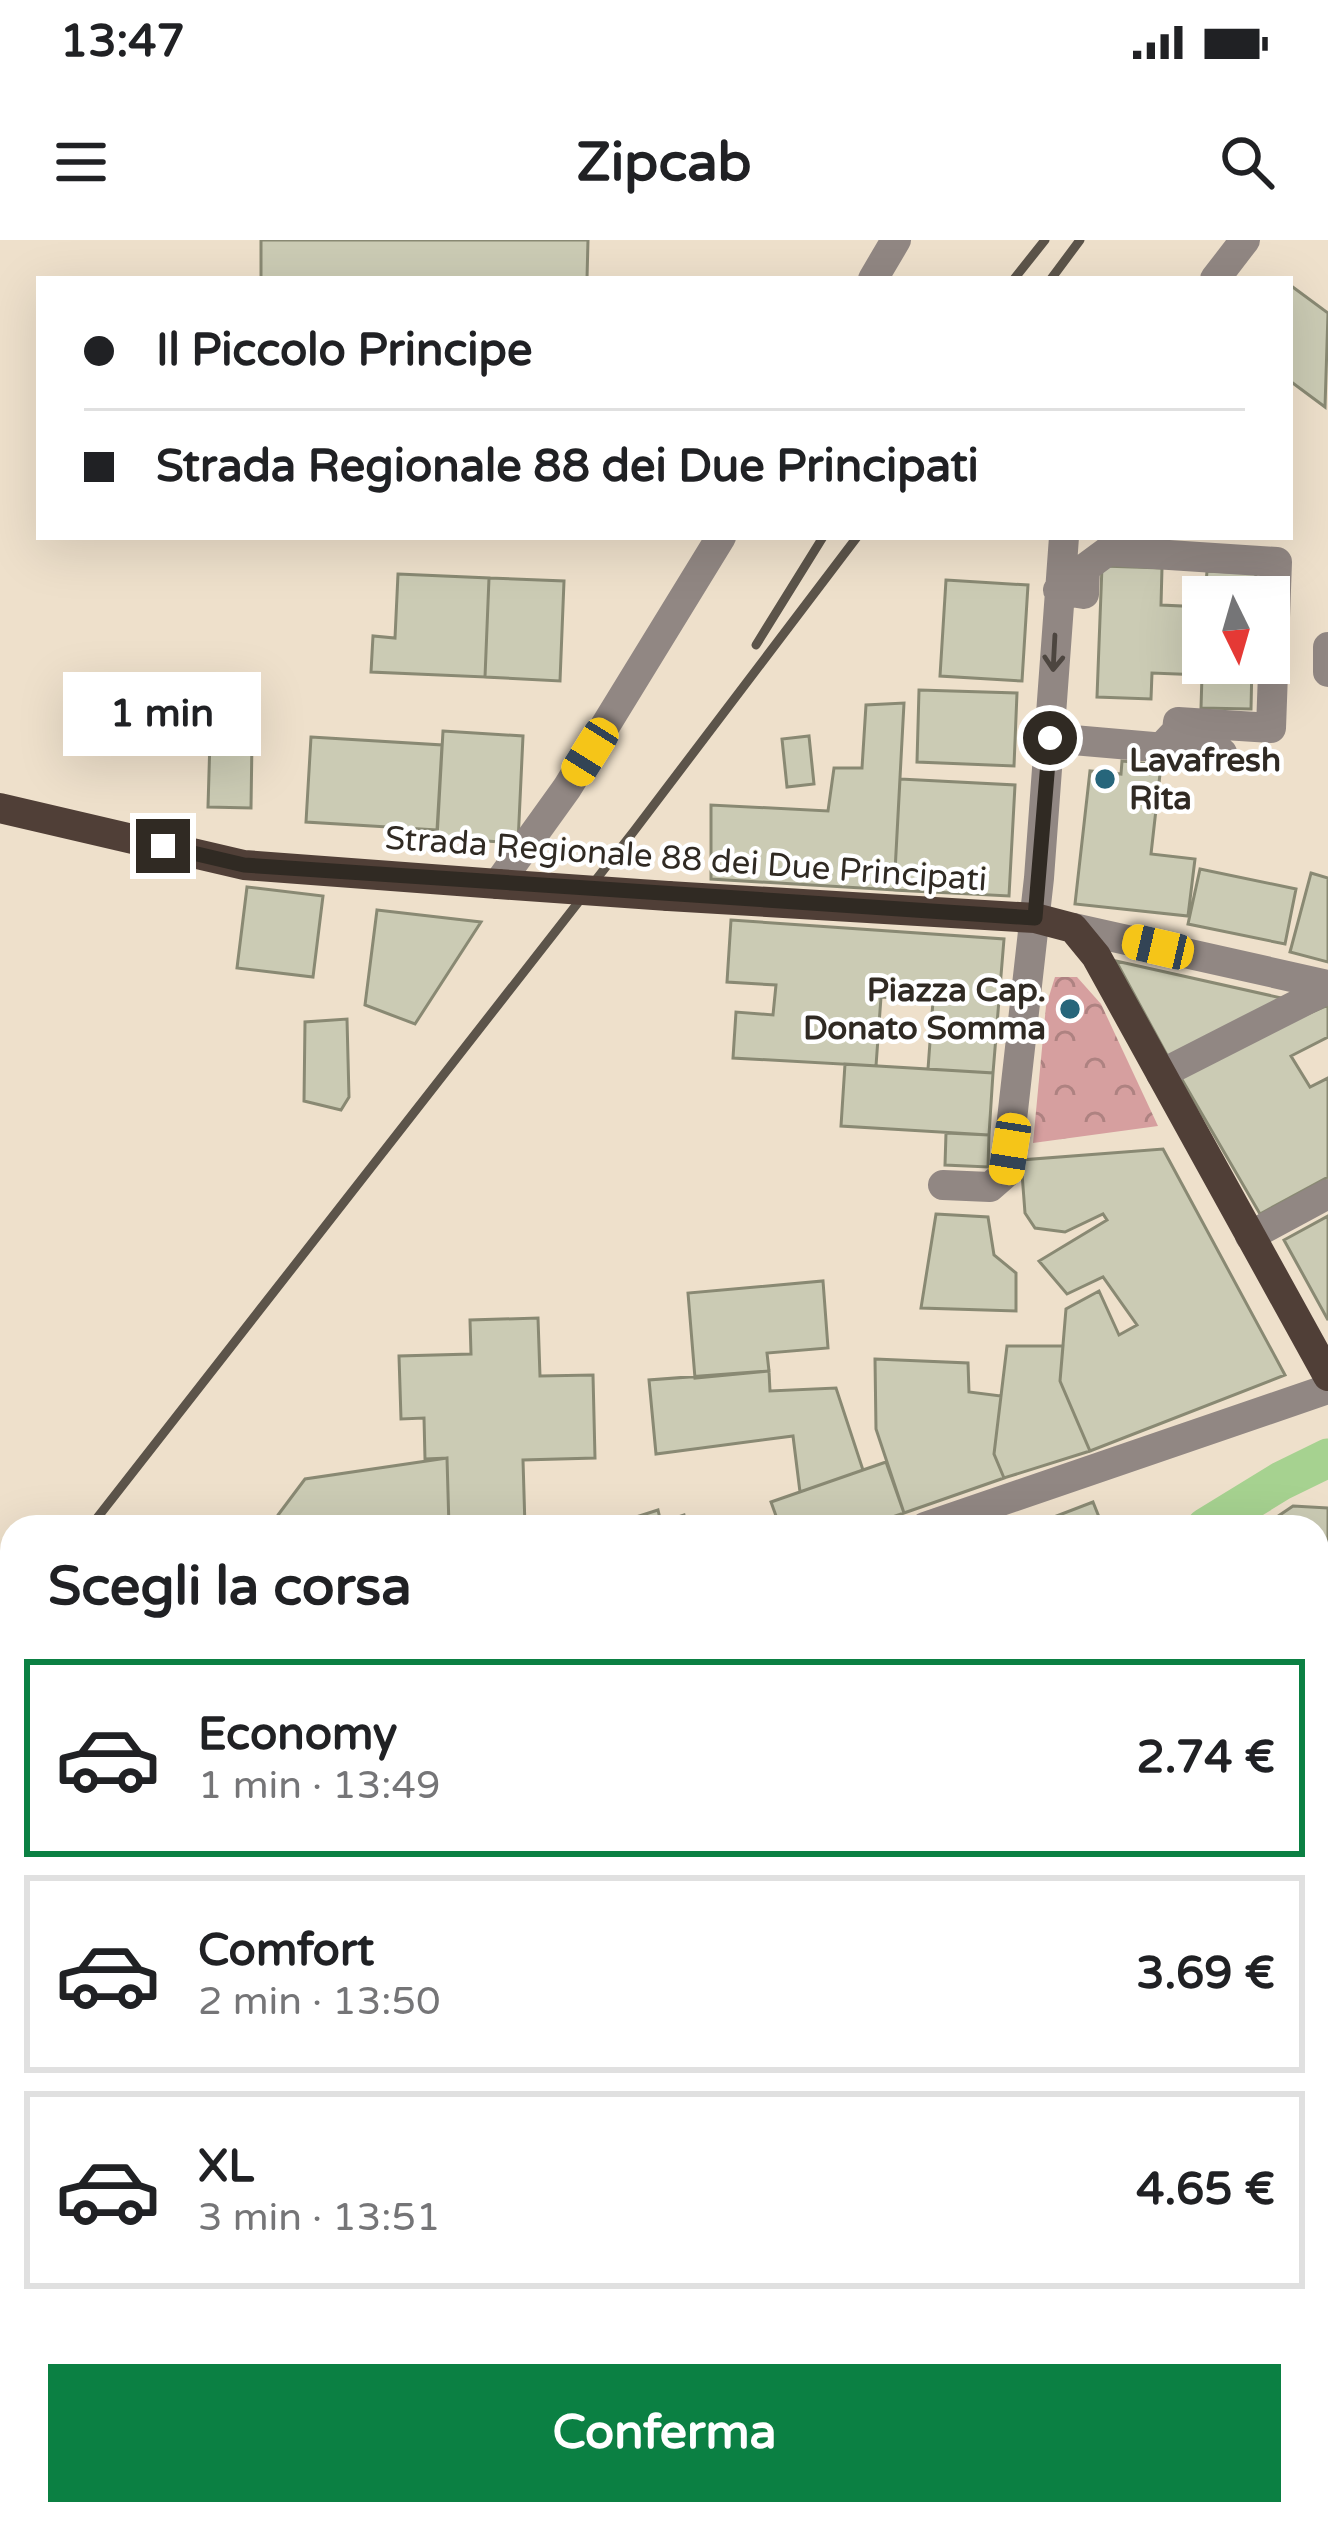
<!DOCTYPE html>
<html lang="it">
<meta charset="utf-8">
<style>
:root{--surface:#fff;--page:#f6f6f6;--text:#202124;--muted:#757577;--line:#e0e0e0;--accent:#0b8043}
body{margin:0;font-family:"Varela Round",sans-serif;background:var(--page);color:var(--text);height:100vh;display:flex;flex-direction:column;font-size:45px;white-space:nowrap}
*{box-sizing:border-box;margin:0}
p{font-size:39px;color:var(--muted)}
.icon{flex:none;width:66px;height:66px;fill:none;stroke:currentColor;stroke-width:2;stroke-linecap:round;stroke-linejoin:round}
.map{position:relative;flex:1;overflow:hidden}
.details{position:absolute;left:0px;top:1275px;width:1329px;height:1011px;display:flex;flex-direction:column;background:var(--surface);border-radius:36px 36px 0 0;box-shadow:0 12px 48px #0002}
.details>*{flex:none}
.top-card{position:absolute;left:36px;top:36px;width:1257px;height:264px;border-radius:0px;box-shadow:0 12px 48px #0002;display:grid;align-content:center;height:264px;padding:0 48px;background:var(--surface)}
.needle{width:78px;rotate:175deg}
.controls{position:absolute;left:1182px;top:336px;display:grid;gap:24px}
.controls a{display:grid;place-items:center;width:108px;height:108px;border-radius:0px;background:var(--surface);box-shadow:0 12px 48px #0002;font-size:60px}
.end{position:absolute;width:54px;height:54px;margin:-27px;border:15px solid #302a23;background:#fff;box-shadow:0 0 0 6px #fff}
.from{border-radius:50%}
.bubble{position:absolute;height:84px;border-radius:0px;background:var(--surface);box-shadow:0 12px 48px #0002;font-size:39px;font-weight:700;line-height:84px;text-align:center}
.car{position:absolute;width:36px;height:72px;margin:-36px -18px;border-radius:15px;box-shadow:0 0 9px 3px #0007;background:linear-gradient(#f5c518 24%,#345 0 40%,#f5c518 0 76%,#345 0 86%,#f5c518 0)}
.top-card b{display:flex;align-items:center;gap:42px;height:114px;font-size:45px}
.top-card b+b{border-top:3px solid var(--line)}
.top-card i{width:30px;height:30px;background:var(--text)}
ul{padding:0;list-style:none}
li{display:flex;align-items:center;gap:36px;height:198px;margin:0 24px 18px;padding:0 24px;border:6px solid var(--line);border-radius:0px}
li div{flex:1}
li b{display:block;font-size:45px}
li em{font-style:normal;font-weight:700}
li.current{border-color:var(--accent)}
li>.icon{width:108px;height:108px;stroke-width:1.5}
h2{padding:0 48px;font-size:54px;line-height:144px}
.action{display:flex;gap:24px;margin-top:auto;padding:24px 48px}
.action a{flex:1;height:138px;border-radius:0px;background:var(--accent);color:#fff;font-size:48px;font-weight:700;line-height:138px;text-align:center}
.status{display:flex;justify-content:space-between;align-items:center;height:84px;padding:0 60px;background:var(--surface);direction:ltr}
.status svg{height:33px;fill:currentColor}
header{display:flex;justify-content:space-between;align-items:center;height:156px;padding:0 48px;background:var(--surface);font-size:54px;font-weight:700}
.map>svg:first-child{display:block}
</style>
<div class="status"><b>13:47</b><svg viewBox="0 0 49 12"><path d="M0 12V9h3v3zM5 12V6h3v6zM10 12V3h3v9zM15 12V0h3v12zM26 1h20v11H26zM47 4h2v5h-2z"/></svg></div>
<header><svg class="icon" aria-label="menu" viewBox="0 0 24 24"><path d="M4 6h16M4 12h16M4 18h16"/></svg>Zipcab<svg class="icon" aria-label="search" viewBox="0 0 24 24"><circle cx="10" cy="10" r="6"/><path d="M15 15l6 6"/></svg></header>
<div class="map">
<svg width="1328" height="2285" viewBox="0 0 1328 2285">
<defs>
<pattern id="park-crowns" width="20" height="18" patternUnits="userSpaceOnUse" patternTransform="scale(3)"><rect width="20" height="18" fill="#d69f9f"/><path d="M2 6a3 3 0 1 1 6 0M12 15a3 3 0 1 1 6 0" fill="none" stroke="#ae8281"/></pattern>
</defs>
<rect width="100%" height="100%" fill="#eee0cb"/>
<path fill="url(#park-crowns)" d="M1055,737H1077L1101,764L1158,886L1033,903L1046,766Z"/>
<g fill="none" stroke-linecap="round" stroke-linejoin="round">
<path stroke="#a6d290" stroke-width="39" d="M1206,1287L1281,1241L1328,1218
M0,1461L12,1459"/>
</g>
<path fill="#cbcbb4" stroke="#898973" stroke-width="3" d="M261,0H588L587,39H261Z
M1290,45L1328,73L1325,167L1290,141Z
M1102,326L1162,328L1161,365L1203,367V423H1252L1251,469L1201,468L1202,435L1152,433L1151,459L1097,457Z
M1207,331L1256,333L1255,357H1205Z
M398,334L489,338L485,437L371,432L373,396L395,398Z
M489,338L564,341L560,441L485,437Z
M946,340L1028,345L1022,441L940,436Z
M919,450L1017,453L1014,526L917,522Z
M904,463L894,650L711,639V565L828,571L834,528H862L866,465Z
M443,491L523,496L518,603L437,598Z
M809,496L814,544L787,547L782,499Z
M311,497L442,505L437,590L306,582Z
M210,499L252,500L251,568L208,567Z
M1122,521L1161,525L1151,614L1195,619L1188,676L1075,664L1090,531L1121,534Z
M900,539L1015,545L1009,656L894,650Z
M1200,629L1296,649L1285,704L1188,684Z
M1311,633L1328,638V722L1290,712Z
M247,647L323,656L313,737L237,728Z
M377,670L481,682L415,784L365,765Z
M731,680L1004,699L993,833L928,829L933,761L881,757L876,826L733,818L736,772L773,775L776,745L727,742Z
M1116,721L1286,759L1168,817Z
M1328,765V797L1291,816L1310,847L1328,838V937L1260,974L1177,831Z
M347,779L349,857L341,870L304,861L305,782Z
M845,824L993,833L989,895L841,886Z
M946,893L989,895L988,927L945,925Z
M1163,909L1285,1135L1090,1211L1060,1141L1066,1069L1099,1051L1119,1095L1137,1085L1103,1037L1067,1054L1039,1021L1107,980L1103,974L1065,992L1035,988L1025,973L1021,920Z
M936,974L988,977L994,1015L1016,1033V1071L921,1068Z
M1328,976V1080L1284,1000Z
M823,1041L828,1108L767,1113L769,1131L695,1138L688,1053Z
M538,1078L540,1136L593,1135L595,1218L523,1220L525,1287H449L447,1218L425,1219L424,1178L401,1179L399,1116L471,1114L470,1080Z
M1007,1106H1063L1060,1141L1090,1211L1004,1238L994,1214Z
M875,1119L968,1123L969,1152L1001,1156L994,1214L1004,1238L904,1273L876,1189Z
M769,1131L770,1151L836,1148L863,1230L800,1252L793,1196L656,1214L649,1140Z
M447,1218L449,1287H279L278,1275L305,1239Z
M886,1222L904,1273L864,1287H780L771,1262Z
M1093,1262L1103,1287H1028Z
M1293,1266L1328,1268V1482L1317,1481V1287H1262Z
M658,1270L661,1283L684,1275L687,1287H605Z
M1317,1481L1328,1482V1534L1317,1533Z
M1317,1635L1328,1636V1702L1317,1701Z
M12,1832V1946H0V1907Z
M0,2109L12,2110V2274H37L36,2281L0,2280Z
M307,2274L352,2278L351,2285H305Z
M471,2274H516L514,2285H474Z
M698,2274H751L747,2285H697Z
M850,2274H966L965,2285H850Z
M1119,2274H1233V2285H1119Z"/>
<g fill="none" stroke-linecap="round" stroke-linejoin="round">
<path stroke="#918783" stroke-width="30" d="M873,39L896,0
M1215,39L1245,0
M1058,350L1084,354L1085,328L1108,311L1277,322L1271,488L1178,482L1177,491L1162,507
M1328,407V432
M1050,498L1222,513
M498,644L567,548L721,297
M1073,688L1328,745
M1161,834L1328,749
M943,945L990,947L1006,933L1039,638L1064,297
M1250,996L1328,954
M925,1287L1328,1149
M0,1412L12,1410
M0,1586L12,1562
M1317,1773L1328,1766
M383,2285V2274
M436,2285L437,2274
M776,2285V2274
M1007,2285V2274"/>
<path stroke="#503f37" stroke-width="30" d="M0,568L244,625L498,644
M668,656L1035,678L1073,688L1096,716L1328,1136"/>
<path stroke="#5c544a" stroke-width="9" d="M1014,39L1045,0
M1051,39L1080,0
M756,405L823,297
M90,1287L634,591L857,297
M0,1410L12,1393"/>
<path stroke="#503f37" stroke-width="30" d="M498,644L668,656"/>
</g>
<defs><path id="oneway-shaft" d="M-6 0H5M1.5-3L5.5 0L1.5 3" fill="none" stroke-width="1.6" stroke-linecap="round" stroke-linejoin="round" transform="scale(3)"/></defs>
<use stroke="#4d4640" href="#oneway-shaft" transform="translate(1054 413) rotate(93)"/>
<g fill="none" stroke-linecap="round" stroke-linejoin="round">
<path stroke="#302a23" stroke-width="15" d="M163,606L244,625L1035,678L1050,498"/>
</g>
<g fill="#27667b" stroke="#fff" stroke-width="4.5">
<circle cx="1105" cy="539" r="12"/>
<circle cx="1070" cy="769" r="12"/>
</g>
<g text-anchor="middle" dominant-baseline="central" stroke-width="9" stroke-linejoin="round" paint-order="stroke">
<g font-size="33" font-weight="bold" fill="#302a23" stroke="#fff" text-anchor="start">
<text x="1129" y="520">Lavafresh<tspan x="1129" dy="38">Rita</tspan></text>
<text x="1046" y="750" text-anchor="end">Piazza Cap.<tspan x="1046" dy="38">Donato Somma</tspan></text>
</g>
<g font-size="33" fill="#302a23" stroke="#fff">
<text transform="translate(686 619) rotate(4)">Strada Regionale 88 dei Due Principati</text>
</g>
</g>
</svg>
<div class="controls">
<a><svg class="needle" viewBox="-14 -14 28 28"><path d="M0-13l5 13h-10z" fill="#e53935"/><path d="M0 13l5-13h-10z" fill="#757577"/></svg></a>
</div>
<i class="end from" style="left:1050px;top:498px"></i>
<i class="end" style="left:163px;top:606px"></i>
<div class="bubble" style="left:63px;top:432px;width:198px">1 min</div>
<i class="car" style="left:590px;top:512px;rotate:212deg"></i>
<i class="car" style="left:1158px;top:707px;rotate:283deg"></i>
<i class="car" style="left:1010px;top:909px;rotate:189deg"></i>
<div class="top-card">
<b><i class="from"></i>Il Piccolo Principe</b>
<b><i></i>Strada Regionale 88 dei Due Principati</b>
</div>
<section class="details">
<h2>Scegli la corsa</h2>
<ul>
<li class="current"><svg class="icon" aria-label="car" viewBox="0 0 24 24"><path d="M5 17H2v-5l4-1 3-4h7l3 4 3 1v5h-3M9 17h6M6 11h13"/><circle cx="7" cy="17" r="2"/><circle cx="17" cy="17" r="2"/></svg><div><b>Economy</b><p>1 min · 13:49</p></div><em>2.74 €</em></li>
<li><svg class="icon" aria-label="car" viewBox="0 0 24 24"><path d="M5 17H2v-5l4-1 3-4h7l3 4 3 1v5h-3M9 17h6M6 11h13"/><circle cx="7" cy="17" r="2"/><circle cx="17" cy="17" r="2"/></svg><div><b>Comfort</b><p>2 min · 13:50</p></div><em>3.69 €</em></li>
<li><svg class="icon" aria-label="car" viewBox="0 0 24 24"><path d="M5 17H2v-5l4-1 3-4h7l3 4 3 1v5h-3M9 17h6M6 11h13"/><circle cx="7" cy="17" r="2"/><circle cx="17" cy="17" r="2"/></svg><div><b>XL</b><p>3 min · 13:51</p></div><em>4.65 €</em></li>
</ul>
<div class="action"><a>Conferma</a></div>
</section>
</div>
